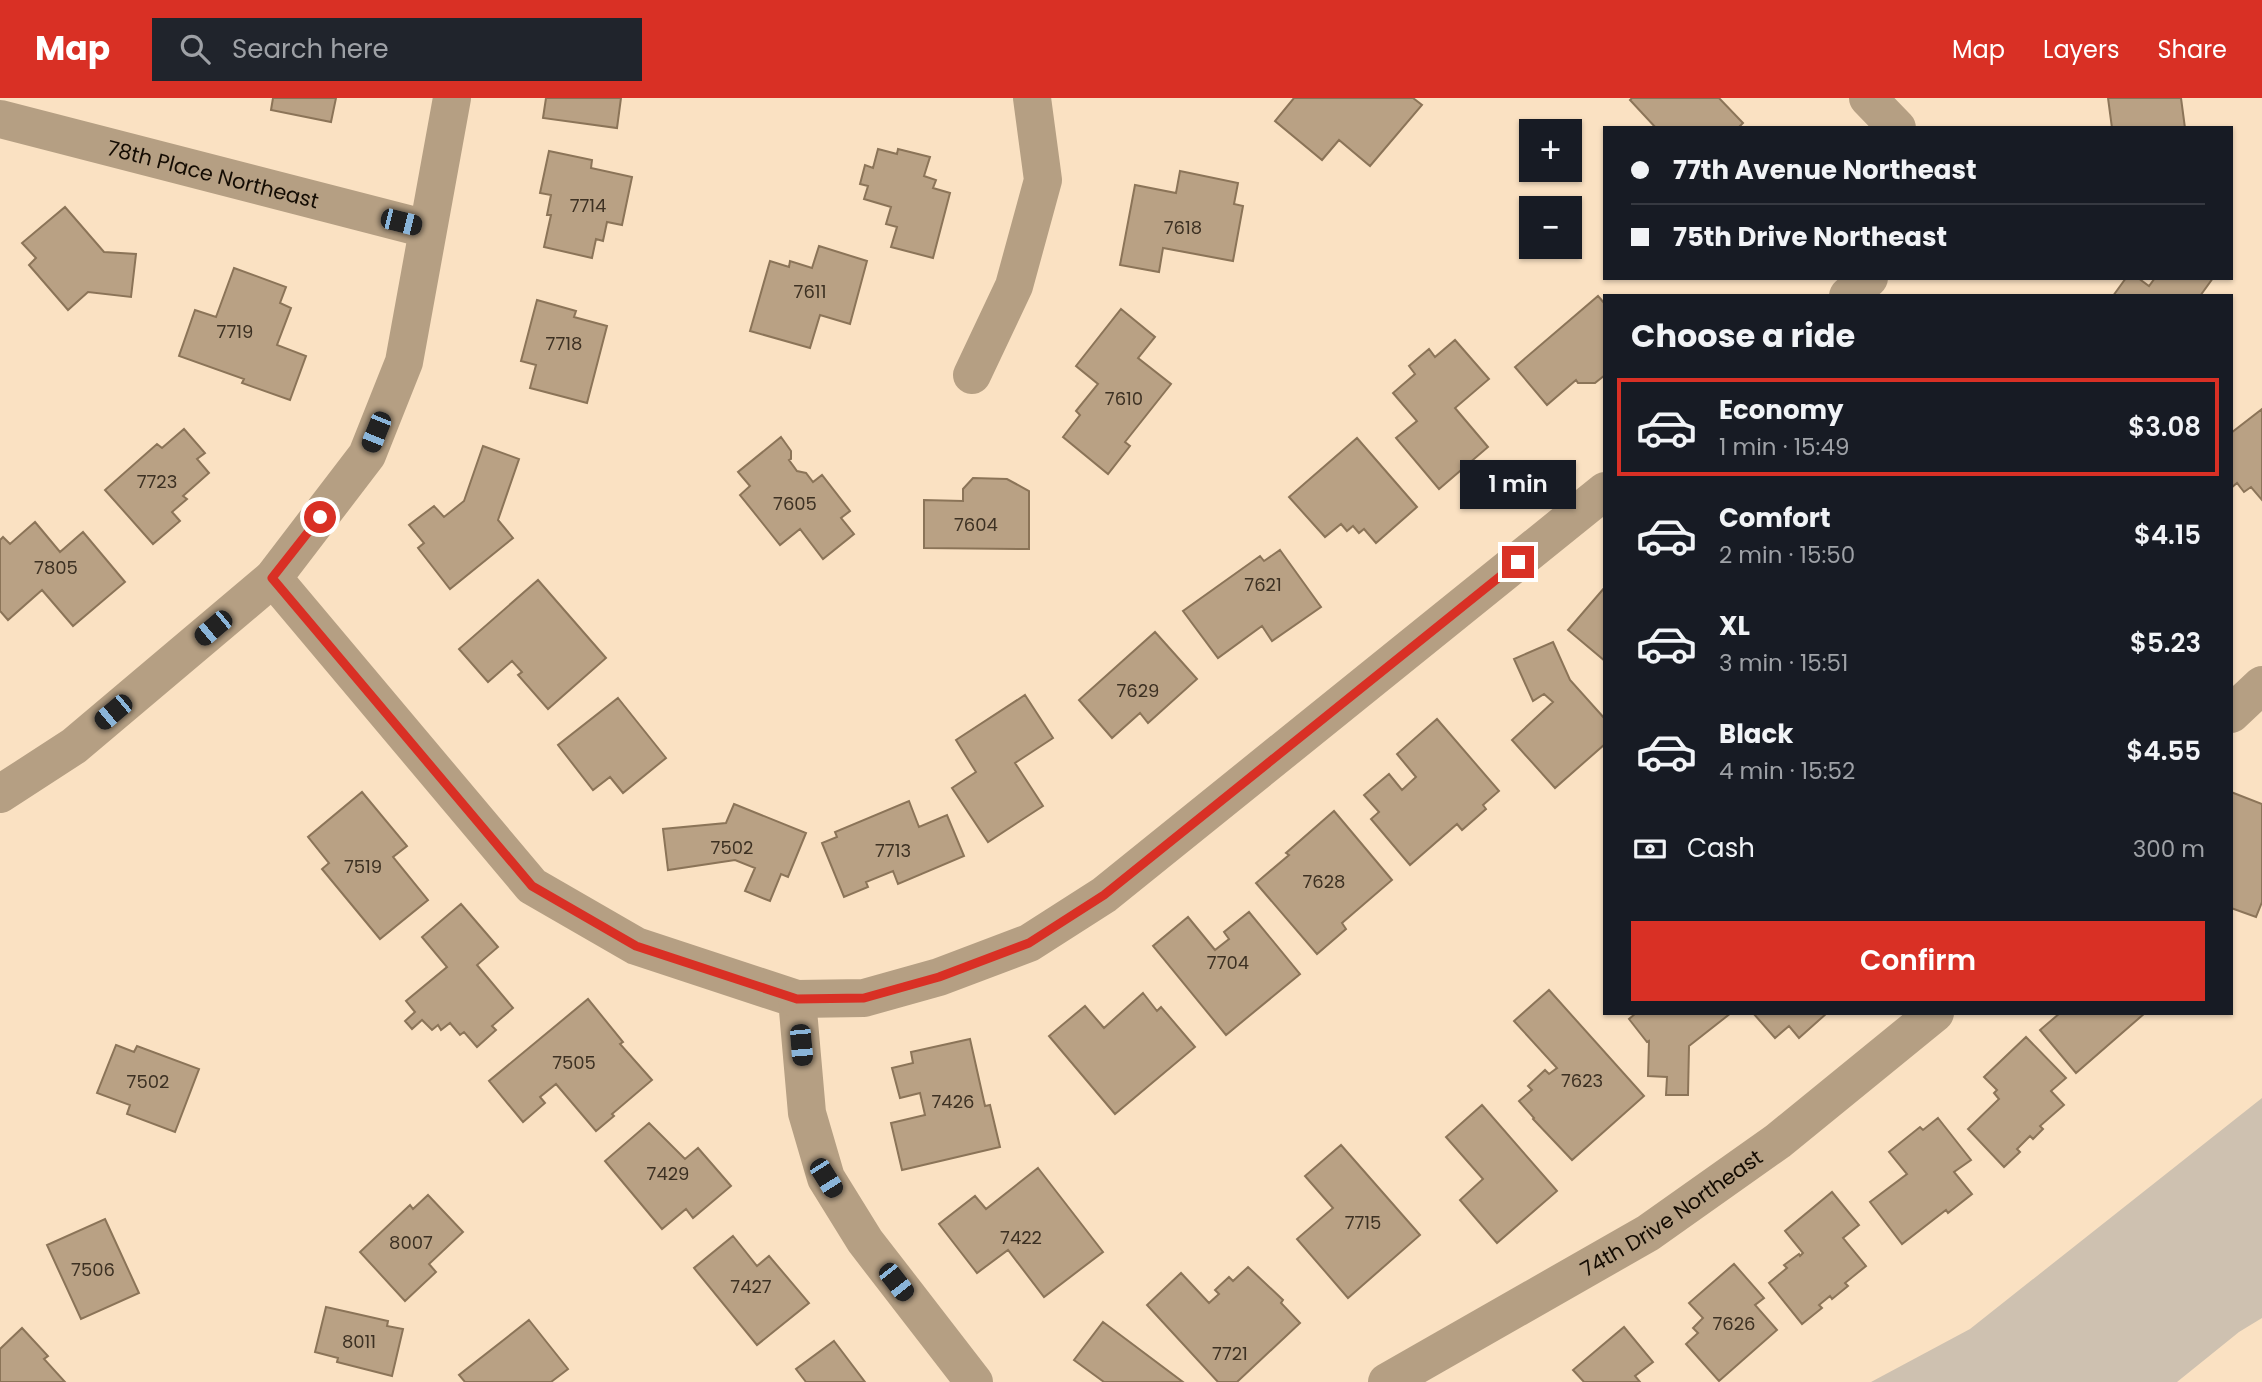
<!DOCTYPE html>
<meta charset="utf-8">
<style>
:root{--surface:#171b24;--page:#20242c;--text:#f1f3f6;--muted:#9ea1a6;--line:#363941;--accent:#d93025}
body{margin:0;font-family:Poppins,sans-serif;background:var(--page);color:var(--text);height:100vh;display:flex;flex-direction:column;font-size:26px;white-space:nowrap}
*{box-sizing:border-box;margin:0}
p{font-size:23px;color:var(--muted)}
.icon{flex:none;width:38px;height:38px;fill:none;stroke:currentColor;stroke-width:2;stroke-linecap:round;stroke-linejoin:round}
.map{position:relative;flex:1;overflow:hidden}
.sheet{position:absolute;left:1603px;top:196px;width:630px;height:721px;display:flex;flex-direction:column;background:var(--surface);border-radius:0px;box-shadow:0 2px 5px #0004}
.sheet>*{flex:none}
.banner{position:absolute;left:1603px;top:28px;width:630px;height:154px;border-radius:0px;box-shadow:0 2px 5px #0004;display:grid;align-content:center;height:154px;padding:0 28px;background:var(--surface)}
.fabs{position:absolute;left:1519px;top:21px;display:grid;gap:14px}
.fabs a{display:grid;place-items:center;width:63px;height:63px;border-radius:0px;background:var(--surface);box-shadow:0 2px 5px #0004;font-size:35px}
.end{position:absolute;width:32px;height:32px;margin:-16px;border:9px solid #d93025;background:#fff;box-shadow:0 0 0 4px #fff}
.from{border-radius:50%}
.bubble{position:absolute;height:49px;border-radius:0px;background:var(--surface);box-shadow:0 2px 5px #0004;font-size:23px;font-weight:600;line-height:49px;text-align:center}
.car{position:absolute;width:21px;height:42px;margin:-21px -10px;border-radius:9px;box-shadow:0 0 5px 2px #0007;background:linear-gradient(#222 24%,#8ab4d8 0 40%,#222 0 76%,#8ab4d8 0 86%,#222 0)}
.banner b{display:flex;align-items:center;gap:24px;height:66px;font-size:26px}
.banner b+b{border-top:2px solid var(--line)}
.banner i{width:18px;height:18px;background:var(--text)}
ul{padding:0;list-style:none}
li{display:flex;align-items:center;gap:21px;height:98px;margin:0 14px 10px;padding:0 14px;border:4px solid transparent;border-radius:0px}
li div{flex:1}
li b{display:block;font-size:26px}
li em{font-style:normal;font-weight:600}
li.current{border-color:var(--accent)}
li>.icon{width:63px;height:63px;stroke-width:1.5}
h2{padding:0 28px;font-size:32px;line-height:84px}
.pay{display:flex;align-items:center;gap:18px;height:77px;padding:0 28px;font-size:26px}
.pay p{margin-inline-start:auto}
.button{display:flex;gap:14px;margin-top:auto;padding:14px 28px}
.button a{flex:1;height:80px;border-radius:0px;background:var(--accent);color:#fff;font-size:28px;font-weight:600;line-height:80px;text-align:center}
header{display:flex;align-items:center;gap:42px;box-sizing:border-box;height:98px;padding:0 35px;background:var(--accent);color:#fff}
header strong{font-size:33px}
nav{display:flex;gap:38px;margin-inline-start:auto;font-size:24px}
.search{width:490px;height:63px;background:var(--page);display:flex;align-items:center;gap:18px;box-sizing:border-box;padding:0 24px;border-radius:0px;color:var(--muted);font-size:26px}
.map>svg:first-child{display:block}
</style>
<header>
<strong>Map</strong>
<div class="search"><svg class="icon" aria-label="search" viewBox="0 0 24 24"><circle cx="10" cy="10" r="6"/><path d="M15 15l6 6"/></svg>Search here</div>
<nav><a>Map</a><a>Layers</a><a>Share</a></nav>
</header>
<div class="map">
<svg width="2262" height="1284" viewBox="0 0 2262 1284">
<rect width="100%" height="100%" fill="#fae1c2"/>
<path fill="#cec1b0" d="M2262,1000V1220L2239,1234L2177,1284H1871L1970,1231Z"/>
<path fill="#b9a184" stroke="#8b7458" stroke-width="2" d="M273,0H336L331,24L271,12Z
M546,0H621L617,30L543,20Z
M1294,0H1413L1422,7L1370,68L1339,42L1322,62L1275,23Z
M1632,0H1719L1743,25L1738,30H1656L1630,2Z
M2108,0H2181L2185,30H2112Z
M878,51L897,56L898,51L930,59L924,78L936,82L933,90L950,95L933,160L891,149L897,129L886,126L891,109L864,101L868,88L860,86L865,67L873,70Z
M549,53L592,62L591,70L632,79L622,127L607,124L603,143L596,141L592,160L544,149L551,117H547L551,97L540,95Z
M1180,73L1238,85L1234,106L1243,108L1233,163L1163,150L1159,174L1120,167L1135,87L1176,95Z
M65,109L104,154L136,156L131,199L88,194L68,212L29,167L36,160L22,145Z
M819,148L867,163L850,226L820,217L810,250L750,233L770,163L789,169L790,163L812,170Z
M234,170L286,189L280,205L291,210L277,247L306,258L290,302L242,285L244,281L179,258L195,212L216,219Z
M2126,180H2138L2149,188L2155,180H2213L2200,198H2113Z
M1598,198L1605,206V277L1595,285H1578L1576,282L1547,307L1515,269Z
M537,202L576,213L574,219L607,228L587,305L530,290L536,267L521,263Z
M1121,211L1155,239L1138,260L1171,286L1125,344L1130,348L1108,376L1063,339L1080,317L1076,313L1098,286L1076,268Z
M1455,242L1489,281L1455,310L1488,349L1439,391L1396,340L1417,323L1393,295L1415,276L1409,268L1429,251L1435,259Z
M2262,311V402L2251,389L2244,394L2237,385L2231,390V335Z
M184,331L205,355L197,361L209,375L183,398L187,401L172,414L180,423L153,446L105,392L157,346L162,350Z
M781,339L791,353V361L789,362L797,373L806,375L813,384L822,377L850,413L841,420L854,436L823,461L800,431L780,447L740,397L750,388L738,374Z
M1357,340L1417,409L1376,445L1364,431L1359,435L1353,428L1347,433L1341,426L1325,439L1289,399Z
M483,348L519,361L498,422L513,440L450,491L418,450L424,445L409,427L434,408L444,419L464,403Z
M973,380L1007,381L1029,393V451L924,450V402L963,403V391Z
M35,424L60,454L83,434L125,484L73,528L42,492L8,522L0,513V442L3,439L10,446Z
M1280,452L1321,509L1272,543L1262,528L1218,560L1183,513L1260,458L1264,463Z
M538,482L606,560L548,611L518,577L522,574L512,563L488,584L459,551Z
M1605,489V563L1568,532Z
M1155,534L1197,581L1148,625L1140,615L1112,640L1079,602Z
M1553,544L1570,582L1605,621V646L1555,690L1512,642L1553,604L1544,596L1533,603L1514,561Z
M1025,597L1053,640L1015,665L1043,708L988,744L952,690L976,674L956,642Z
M618,600L666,660L623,695L610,679L593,692L558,647Z
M1437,621L1499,693L1483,707L1486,711L1462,732L1457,726L1410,767L1371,721L1379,714L1364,697L1389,676L1402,692L1416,679L1397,656Z
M362,694L407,748L393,759L428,802L380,841L322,771L329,765L308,739Z
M2231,694L2262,706V804L2256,819L2231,810Z
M909,703L919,729L947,717L964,758L898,786L893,773L866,784L868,789L844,799L822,745L837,739L835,734Z
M734,706L806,735L788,779L781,776L770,803L745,793L755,770L735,762L668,772L663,731L726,725Z
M1334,713L1392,782L1342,825L1346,831L1317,856L1256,785L1289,757L1286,755Z
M461,806L498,849L477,867L513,910L492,928L496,932L477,949L464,934L460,937L450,925L441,932L438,927L432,932L422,922L412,931L405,923L415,914L406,903L447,869L422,839Z
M1249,814L1300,876L1226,937L1153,848L1188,819L1215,852L1229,841L1224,834Z
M1549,892L1644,998L1572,1062L1533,1021L1534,1020L1519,1003L1532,992L1528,988L1545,972L1549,976L1557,970L1514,923Z
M1143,895L1157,913L1161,909L1195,949L1115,1016L1049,938L1085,908L1104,930Z
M588,901L623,944L620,946L652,982L612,1016L614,1018L596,1033L556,986L540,999L545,1005L523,1024L489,983Z
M1636,915H1731L1689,948L1688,997H1666L1667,979L1648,978L1649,943L1647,944L1629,921Z
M1753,915H1827L1799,940L1789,928L1775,940Z
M2060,915H2145L2076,975L2040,932Z
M2026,939L2066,980L2051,993L2064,1007L2040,1028L2043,1031L2033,1041L2030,1038L2017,1051L2020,1054L2004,1069L1968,1031L1999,1001L1994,995L1997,992L1984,979Z
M970,941L985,1008L990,1007L1000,1049L902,1072L891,1025L925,1017L920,995L900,1000L892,970L913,965L911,954Z
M116,947L134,954L137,948L199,971L175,1034L127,1016L130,1007L97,995Z
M1482,1007L1557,1093L1497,1145L1460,1102L1483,1081L1446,1039Z
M1938,1020L1971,1062L1954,1074L1972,1096L1948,1115L1946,1112L1902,1146L1870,1104L1907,1076L1889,1054L1920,1029L1923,1032Z
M649,1025L685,1061L698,1050L731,1088L693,1120L686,1111L662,1131L605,1063Z
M1341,1047L1420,1137L1348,1200L1297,1141L1333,1110L1305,1078Z
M1038,1070L1103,1154L1044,1199L1008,1152L977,1175L939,1126L975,1098L986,1111Z
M1832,1094L1859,1127L1843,1140L1866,1168L1845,1185L1848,1188L1832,1201L1830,1198L1819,1207L1822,1210L1802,1226L1769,1185L1787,1170L1784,1167L1799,1156L1800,1158L1803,1155L1785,1133Z
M428,1097L463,1134L429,1166L436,1174L405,1203L360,1154L410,1107L413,1111Z
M105,1121L139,1195L81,1221L47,1147Z
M733,1138L757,1168L769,1158L809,1205L757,1247L694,1170Z
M1734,1166L1764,1200L1755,1207L1777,1232L1719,1283L1686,1246L1698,1235L1693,1230L1703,1220L1689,1205Z
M1248,1169L1283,1202L1281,1205L1300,1225L1237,1284H1218L1147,1207L1181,1175L1209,1205L1219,1196L1215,1192L1229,1179L1233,1183Z
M326,1209L388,1223L387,1228L403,1231L392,1278L337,1264L338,1260L315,1254Z
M529,1222L568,1271L551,1284H465L459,1277Z
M1103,1224L1183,1284H1104L1074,1262Z
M1624,1229L1653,1264L1635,1278L1640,1284H1584L1573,1272Z
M22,1230L48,1258L44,1261L65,1284H0V1251Z
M834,1243L865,1284H806L796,1271Z"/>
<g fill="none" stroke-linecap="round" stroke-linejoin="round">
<g stroke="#b59f83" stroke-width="38">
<path d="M1868,0L1897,30"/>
<path id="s1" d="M0,21L427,131"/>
<path d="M1848,198L1869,180"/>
<path d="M972,277L1014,188L1043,82L1032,0"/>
<path d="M273,480L532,788L636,848L797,901L807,1015L826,1080L865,1143L974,1284"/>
<path d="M2231,616L2262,587"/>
<path d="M0,696L74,648L273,480L367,357L404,264L452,0"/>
<path d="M797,901L864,900L939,879L1029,845L1104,797L1605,393"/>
<path id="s2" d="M1387,1284L1648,1135L1778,1043L1935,915"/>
</g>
</g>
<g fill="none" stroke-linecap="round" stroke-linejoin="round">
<path stroke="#d93025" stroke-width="9" d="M320,419L272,480L532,788L636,848L797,901L864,900L939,879L1029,845L1104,797L1518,464"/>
</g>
<g text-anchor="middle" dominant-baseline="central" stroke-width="6" stroke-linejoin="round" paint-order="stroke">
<g font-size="18" fill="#3d3123">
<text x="588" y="107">7714</text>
<text x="1183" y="129">7618</text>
<text x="810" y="193">7611</text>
<text x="235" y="233">7719</text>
<text x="564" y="245">7718</text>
<text x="1124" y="300">7610</text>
<text x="157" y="383">7723</text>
<text x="795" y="405">7605</text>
<text x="976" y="426">7604</text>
<text x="56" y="469">7805</text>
<text x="1263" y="486">7621</text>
<text x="1138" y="592">7629</text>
<text x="732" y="749">7502</text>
<text x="893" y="752">7713</text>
<text x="363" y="768">7519</text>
<text x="1324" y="783">7628</text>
<text x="1228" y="864">7704</text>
<text x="574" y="964">7505</text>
<text x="1582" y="982">7623</text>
<text x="148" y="983">7502</text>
<text x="953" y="1003">7426</text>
<text x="668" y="1075">7429</text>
<text x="1363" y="1124">7715</text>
<text x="1021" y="1139">7422</text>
<text x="411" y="1144">8007</text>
<text x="93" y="1171">7506</text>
<text x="751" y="1188">7427</text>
<text x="1734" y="1225">7626</text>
<text x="359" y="1243">8011</text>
<text x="1230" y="1255">7721</text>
</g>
<g font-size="21" fill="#140c03" stroke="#fae1c2">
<text stroke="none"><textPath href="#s1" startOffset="220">78th Place Northeast</textPath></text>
<text stroke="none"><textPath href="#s2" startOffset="331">74th Drive Northeast</textPath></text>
</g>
</g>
</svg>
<div class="fabs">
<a>+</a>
<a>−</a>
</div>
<i class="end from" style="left:320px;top:419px"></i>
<i class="end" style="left:1518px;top:464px"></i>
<div class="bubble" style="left:1460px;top:362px;width:116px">1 min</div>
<i class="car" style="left:401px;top:124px;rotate:104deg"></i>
<i class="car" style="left:376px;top:334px;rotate:202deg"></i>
<i class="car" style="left:213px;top:530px;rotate:230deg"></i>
<i class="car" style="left:113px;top:614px;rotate:230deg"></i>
<i class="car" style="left:801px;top:947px;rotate:175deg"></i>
<i class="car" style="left:826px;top:1080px;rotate:148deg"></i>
<i class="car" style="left:896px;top:1184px;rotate:142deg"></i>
<div class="banner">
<b><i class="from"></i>77th Avenue Northeast</b>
<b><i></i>75th Drive Northeast</b>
</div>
<section class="sheet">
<h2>Choose a ride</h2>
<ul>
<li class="current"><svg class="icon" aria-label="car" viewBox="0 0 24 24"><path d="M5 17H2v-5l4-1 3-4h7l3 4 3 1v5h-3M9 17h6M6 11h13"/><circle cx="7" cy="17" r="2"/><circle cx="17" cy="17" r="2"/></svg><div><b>Economy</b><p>1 min · 15:49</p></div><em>$3.08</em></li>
<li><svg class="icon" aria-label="car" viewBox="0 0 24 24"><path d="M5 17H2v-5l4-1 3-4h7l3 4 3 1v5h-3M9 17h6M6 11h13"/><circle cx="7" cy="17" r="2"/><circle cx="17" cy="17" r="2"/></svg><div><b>Comfort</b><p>2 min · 15:50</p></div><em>$4.15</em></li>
<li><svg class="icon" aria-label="car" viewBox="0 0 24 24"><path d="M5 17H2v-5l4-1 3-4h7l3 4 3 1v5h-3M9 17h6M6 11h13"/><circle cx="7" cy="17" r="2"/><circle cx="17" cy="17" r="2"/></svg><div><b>XL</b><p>3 min · 15:51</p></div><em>$5.23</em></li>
<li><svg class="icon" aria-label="car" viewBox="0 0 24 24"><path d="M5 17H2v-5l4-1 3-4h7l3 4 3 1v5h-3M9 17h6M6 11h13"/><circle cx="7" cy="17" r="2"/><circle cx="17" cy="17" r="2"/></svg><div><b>Black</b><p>4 min · 15:52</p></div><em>$4.55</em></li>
</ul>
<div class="pay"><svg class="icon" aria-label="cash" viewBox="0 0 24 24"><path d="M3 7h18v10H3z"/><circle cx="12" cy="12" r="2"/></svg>Cash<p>300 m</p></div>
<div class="button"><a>Confirm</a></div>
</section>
</div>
